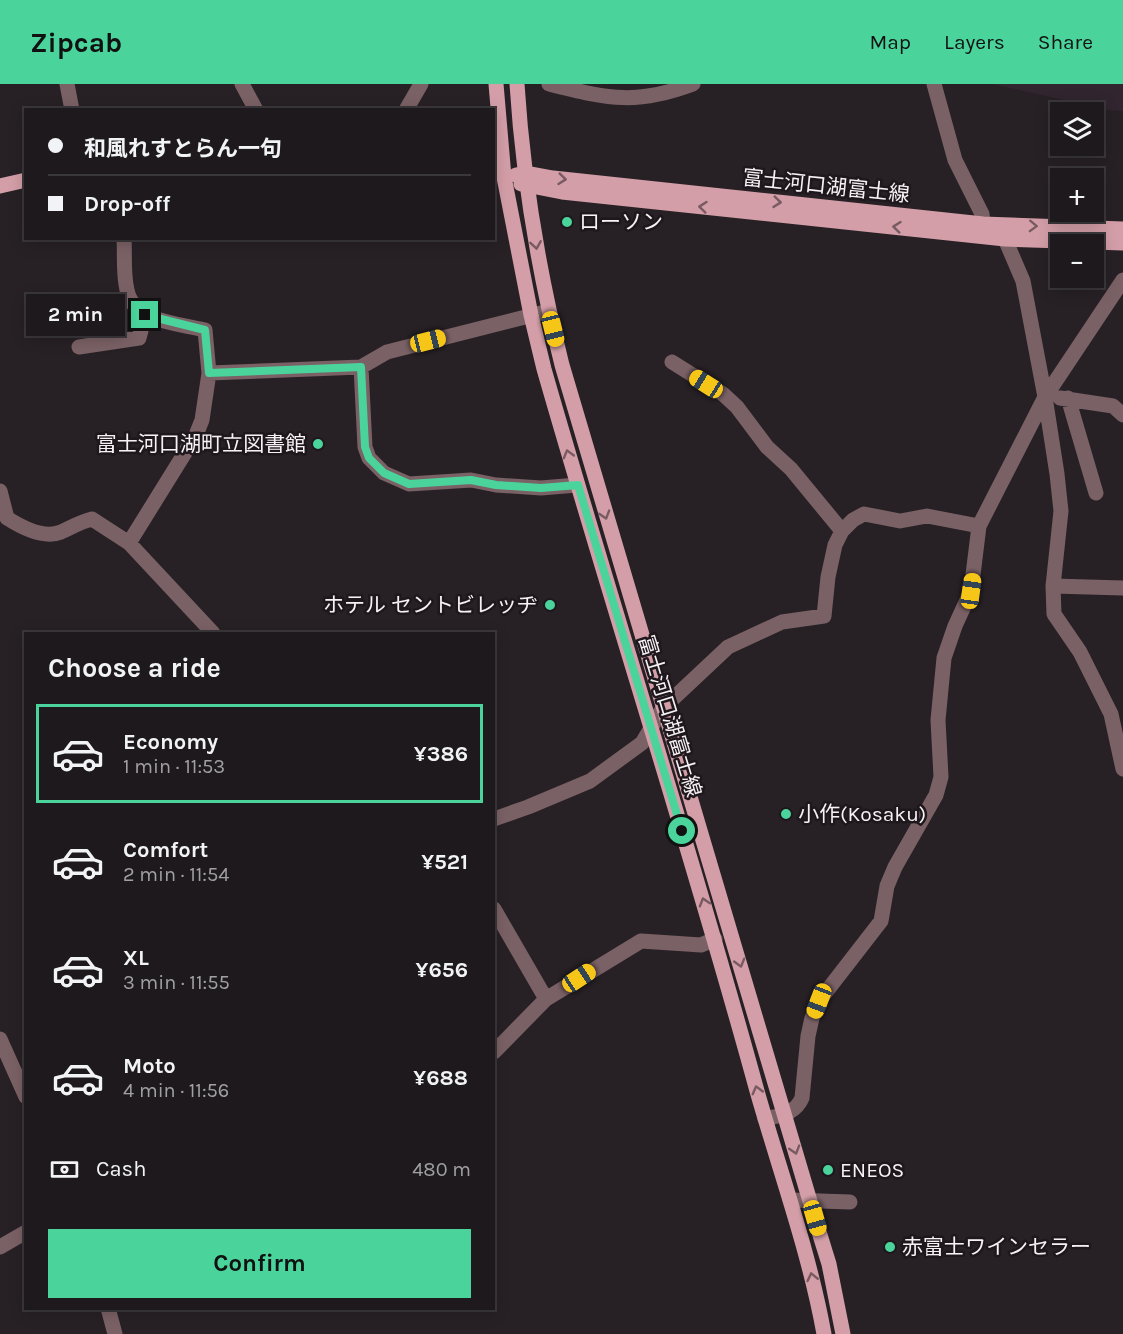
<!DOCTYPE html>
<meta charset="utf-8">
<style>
:root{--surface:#1d191c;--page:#2a2629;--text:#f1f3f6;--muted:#a0a0a3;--line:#3b383b;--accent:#4ad49c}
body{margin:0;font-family:Karla,"Noto Sans JP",sans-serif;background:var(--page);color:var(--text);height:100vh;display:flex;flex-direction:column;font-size:22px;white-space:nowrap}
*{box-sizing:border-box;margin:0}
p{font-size:20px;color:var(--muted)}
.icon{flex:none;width:33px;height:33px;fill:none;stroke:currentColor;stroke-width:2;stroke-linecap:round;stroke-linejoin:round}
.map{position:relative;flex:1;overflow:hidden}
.drawer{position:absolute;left:24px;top:548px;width:471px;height:678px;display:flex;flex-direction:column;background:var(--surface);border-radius:0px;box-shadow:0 3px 15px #0003,0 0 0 2px var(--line)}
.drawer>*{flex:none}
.hud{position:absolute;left:24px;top:24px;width:471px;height:132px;border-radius:0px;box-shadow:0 3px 15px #0003,0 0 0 2px var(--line);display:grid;align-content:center;height:132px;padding:0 24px;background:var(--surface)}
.buttons{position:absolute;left:1050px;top:18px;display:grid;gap:12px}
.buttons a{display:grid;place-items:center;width:54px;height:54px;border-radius:0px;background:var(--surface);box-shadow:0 3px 15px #0003,0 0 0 2px var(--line);font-size:30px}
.end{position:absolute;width:27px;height:27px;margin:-14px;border:8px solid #4ad49c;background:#111;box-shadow:0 0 0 3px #111}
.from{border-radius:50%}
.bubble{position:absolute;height:42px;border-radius:0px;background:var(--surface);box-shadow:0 3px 15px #0003,0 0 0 2px var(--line);font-size:20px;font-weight:700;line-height:42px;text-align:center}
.car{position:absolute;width:18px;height:36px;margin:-18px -9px;border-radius:8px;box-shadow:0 0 4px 2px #0007;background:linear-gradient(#f5c518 24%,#345 0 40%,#f5c518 0 76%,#345 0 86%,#f5c518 0)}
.hud b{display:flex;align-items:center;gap:21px;height:57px;font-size:22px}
.hud b+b{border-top:2px solid var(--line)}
.hud i{width:15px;height:15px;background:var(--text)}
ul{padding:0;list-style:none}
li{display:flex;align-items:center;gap:18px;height:99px;margin:0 12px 9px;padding:0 12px;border:3px solid transparent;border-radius:0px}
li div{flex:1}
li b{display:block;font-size:22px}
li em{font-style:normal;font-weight:700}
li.on{border-color:var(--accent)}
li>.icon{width:54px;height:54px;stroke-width:1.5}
h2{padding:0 24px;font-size:27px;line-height:72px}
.pay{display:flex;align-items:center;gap:15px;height:66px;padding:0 24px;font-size:22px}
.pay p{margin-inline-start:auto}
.cta{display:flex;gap:12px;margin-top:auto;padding:12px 24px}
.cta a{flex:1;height:69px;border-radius:0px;background:var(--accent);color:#111;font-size:24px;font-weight:700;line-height:69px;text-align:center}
header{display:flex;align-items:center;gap:36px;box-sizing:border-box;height:84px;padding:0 30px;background:var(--accent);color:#111}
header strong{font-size:28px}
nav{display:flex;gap:33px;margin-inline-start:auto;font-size:21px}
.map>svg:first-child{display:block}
</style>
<header>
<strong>Zipcab</strong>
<nav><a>Map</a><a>Layers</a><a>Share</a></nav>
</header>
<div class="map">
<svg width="1123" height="1250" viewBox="0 0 1123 1250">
<rect width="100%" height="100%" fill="#272126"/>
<path fill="#31252f" d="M993,0H1123V27L1108,26Z"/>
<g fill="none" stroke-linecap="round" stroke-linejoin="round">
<path stroke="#7a6165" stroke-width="15" d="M67,0L72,26
M242,0L256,26
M549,0C607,14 634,22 693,0
M934,0L955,76L982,130L983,140L1005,155L1023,197L1045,313L1057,390L1061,427L1053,502L1054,530L1080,568L1111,630L1123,685
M406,26L421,0
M124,154C125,171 123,190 127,206C133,238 178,239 205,246L209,289L361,283L387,268L549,227
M79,263L139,254L145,231
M672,278L723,310L737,323L767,363L791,385L842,447
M361,283L365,363L369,374L384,389L409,400L471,396L496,401L541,404L577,401
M1060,314L1113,322L1123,331
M1068,314L1096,409
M0,407L7,434C21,443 44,455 61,448C72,443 80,438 92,435L129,459L213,549
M129,459L196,351L202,336L209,289
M1053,502L1123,504
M494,735L528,723L590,697L642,659L663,624L728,563L782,538L824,532L828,493L835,461L842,447L853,436L864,430L900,437L927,432L979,442L1045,313L1123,196
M494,825L546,915
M0,955L26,1013
M494,968L546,915L641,857L701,861L715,855
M765,1035C781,1031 795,1030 802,1014L808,952L812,934L819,917L881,837L887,802L895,783L936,711L941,693L938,636L944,574L955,542L971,507L979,442
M790,1116L850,1118
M0,1163L26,1148
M108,1224L115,1250"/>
<path stroke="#d39ea7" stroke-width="15" d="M496,0L504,93L531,231L544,285C613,526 691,765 757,1007C780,1088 809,1167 824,1250
M517,0C523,95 539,189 562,281L820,1151L829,1180L843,1250
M516,91L526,89L553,94L983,140L1123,145
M521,100L562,108L1005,155L1123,159
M0,102L26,96"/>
</g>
<defs><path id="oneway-chevron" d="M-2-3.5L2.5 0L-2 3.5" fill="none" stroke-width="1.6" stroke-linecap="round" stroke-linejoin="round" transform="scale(1.5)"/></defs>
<g stroke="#785a62">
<use href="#oneway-chevron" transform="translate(562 95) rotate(6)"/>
<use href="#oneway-chevron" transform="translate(777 118) rotate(6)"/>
<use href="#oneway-chevron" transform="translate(703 123) rotate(-174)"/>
<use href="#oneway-chevron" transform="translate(1033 142) rotate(2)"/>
<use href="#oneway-chevron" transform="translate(897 143) rotate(-174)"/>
<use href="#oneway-chevron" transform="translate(536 161) rotate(81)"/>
<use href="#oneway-chevron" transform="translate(568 370) rotate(-106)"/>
<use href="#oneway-chevron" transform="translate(605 431) rotate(73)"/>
<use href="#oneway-chevron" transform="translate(704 818) rotate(-107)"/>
<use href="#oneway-chevron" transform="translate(740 879) rotate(74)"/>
<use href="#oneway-chevron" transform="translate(757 1006) rotate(-105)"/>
<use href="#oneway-chevron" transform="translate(795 1066) rotate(73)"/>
<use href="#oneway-chevron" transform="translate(812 1193) rotate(-103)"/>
</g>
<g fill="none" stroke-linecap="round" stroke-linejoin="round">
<path stroke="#4ad49c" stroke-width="8" d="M145,231L205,246L209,289L361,283L365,363L369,374L384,389L409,400L471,396L496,401L541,404L578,401L682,747"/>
</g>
<g fill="#4ad49c" stroke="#1e171c" stroke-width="2">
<circle cx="567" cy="138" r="6"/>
<circle cx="318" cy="360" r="6"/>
<circle cx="550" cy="521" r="6"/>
<circle cx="786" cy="730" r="6"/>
<circle cx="828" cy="1086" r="6"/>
<circle cx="890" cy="1163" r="6"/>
</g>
<g text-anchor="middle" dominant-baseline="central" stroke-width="5" stroke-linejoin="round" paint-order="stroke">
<g font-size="21" fill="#f5f1f4" stroke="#1e171c">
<text transform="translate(826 102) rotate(6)">富士河口湖富士線</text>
<text transform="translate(670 632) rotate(73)">富士河口湖富士線</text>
</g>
<g font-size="21" fill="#f5f1f4" stroke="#1e171c" text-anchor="start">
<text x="579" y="138">ローソン</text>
<text x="306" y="360" text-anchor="end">富士河口湖町立図書館</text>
<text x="538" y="521" text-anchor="end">ホテル セントビレッヂ</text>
<text x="798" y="730">小作(Kosaku)</text>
<text x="840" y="1086">ENEOS</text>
<text x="902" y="1163">赤富士ワインセラー</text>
</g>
</g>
</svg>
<div class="buttons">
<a><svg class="icon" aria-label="layers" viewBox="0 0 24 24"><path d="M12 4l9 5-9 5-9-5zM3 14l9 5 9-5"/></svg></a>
<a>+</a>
<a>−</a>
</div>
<i class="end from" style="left:682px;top:747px"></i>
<i class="end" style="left:145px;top:231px"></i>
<div class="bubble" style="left:26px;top:210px;width:99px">2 min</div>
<i class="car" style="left:553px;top:245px;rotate:166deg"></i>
<i class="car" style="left:428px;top:257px;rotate:76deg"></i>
<i class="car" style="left:706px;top:300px;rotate:302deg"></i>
<i class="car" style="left:971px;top:507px;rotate:8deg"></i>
<i class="car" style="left:579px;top:894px;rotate:57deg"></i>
<i class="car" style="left:819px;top:917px;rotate:201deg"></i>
<i class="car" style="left:815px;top:1134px;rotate:164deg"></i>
<div class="hud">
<b><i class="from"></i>和風れすとらん一句</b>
<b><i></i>Drop-off</b>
</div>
<section class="drawer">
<h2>Choose a ride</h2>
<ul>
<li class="on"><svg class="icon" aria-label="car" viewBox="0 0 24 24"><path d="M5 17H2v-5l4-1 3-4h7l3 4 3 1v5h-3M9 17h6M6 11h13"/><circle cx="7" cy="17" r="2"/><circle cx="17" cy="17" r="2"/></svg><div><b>Economy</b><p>1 min · 11:53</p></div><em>¥386</em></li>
<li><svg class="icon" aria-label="car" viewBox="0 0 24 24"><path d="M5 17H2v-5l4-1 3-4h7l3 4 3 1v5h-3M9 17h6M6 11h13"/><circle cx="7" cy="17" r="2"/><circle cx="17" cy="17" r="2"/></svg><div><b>Comfort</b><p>2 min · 11:54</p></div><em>¥521</em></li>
<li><svg class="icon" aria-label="car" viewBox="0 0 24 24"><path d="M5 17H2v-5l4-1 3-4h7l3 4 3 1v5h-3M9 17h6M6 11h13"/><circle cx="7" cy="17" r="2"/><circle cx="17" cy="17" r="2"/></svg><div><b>XL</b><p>3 min · 11:55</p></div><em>¥656</em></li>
<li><svg class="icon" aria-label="car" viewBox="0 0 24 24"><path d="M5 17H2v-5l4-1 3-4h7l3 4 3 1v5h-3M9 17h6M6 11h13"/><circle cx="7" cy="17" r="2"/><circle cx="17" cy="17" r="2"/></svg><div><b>Moto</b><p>4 min · 11:56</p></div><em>¥688</em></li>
</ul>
<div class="pay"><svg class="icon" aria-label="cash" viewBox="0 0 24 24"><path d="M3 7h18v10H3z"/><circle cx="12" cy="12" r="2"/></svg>Cash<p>480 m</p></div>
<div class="cta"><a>Confirm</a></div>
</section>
</div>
